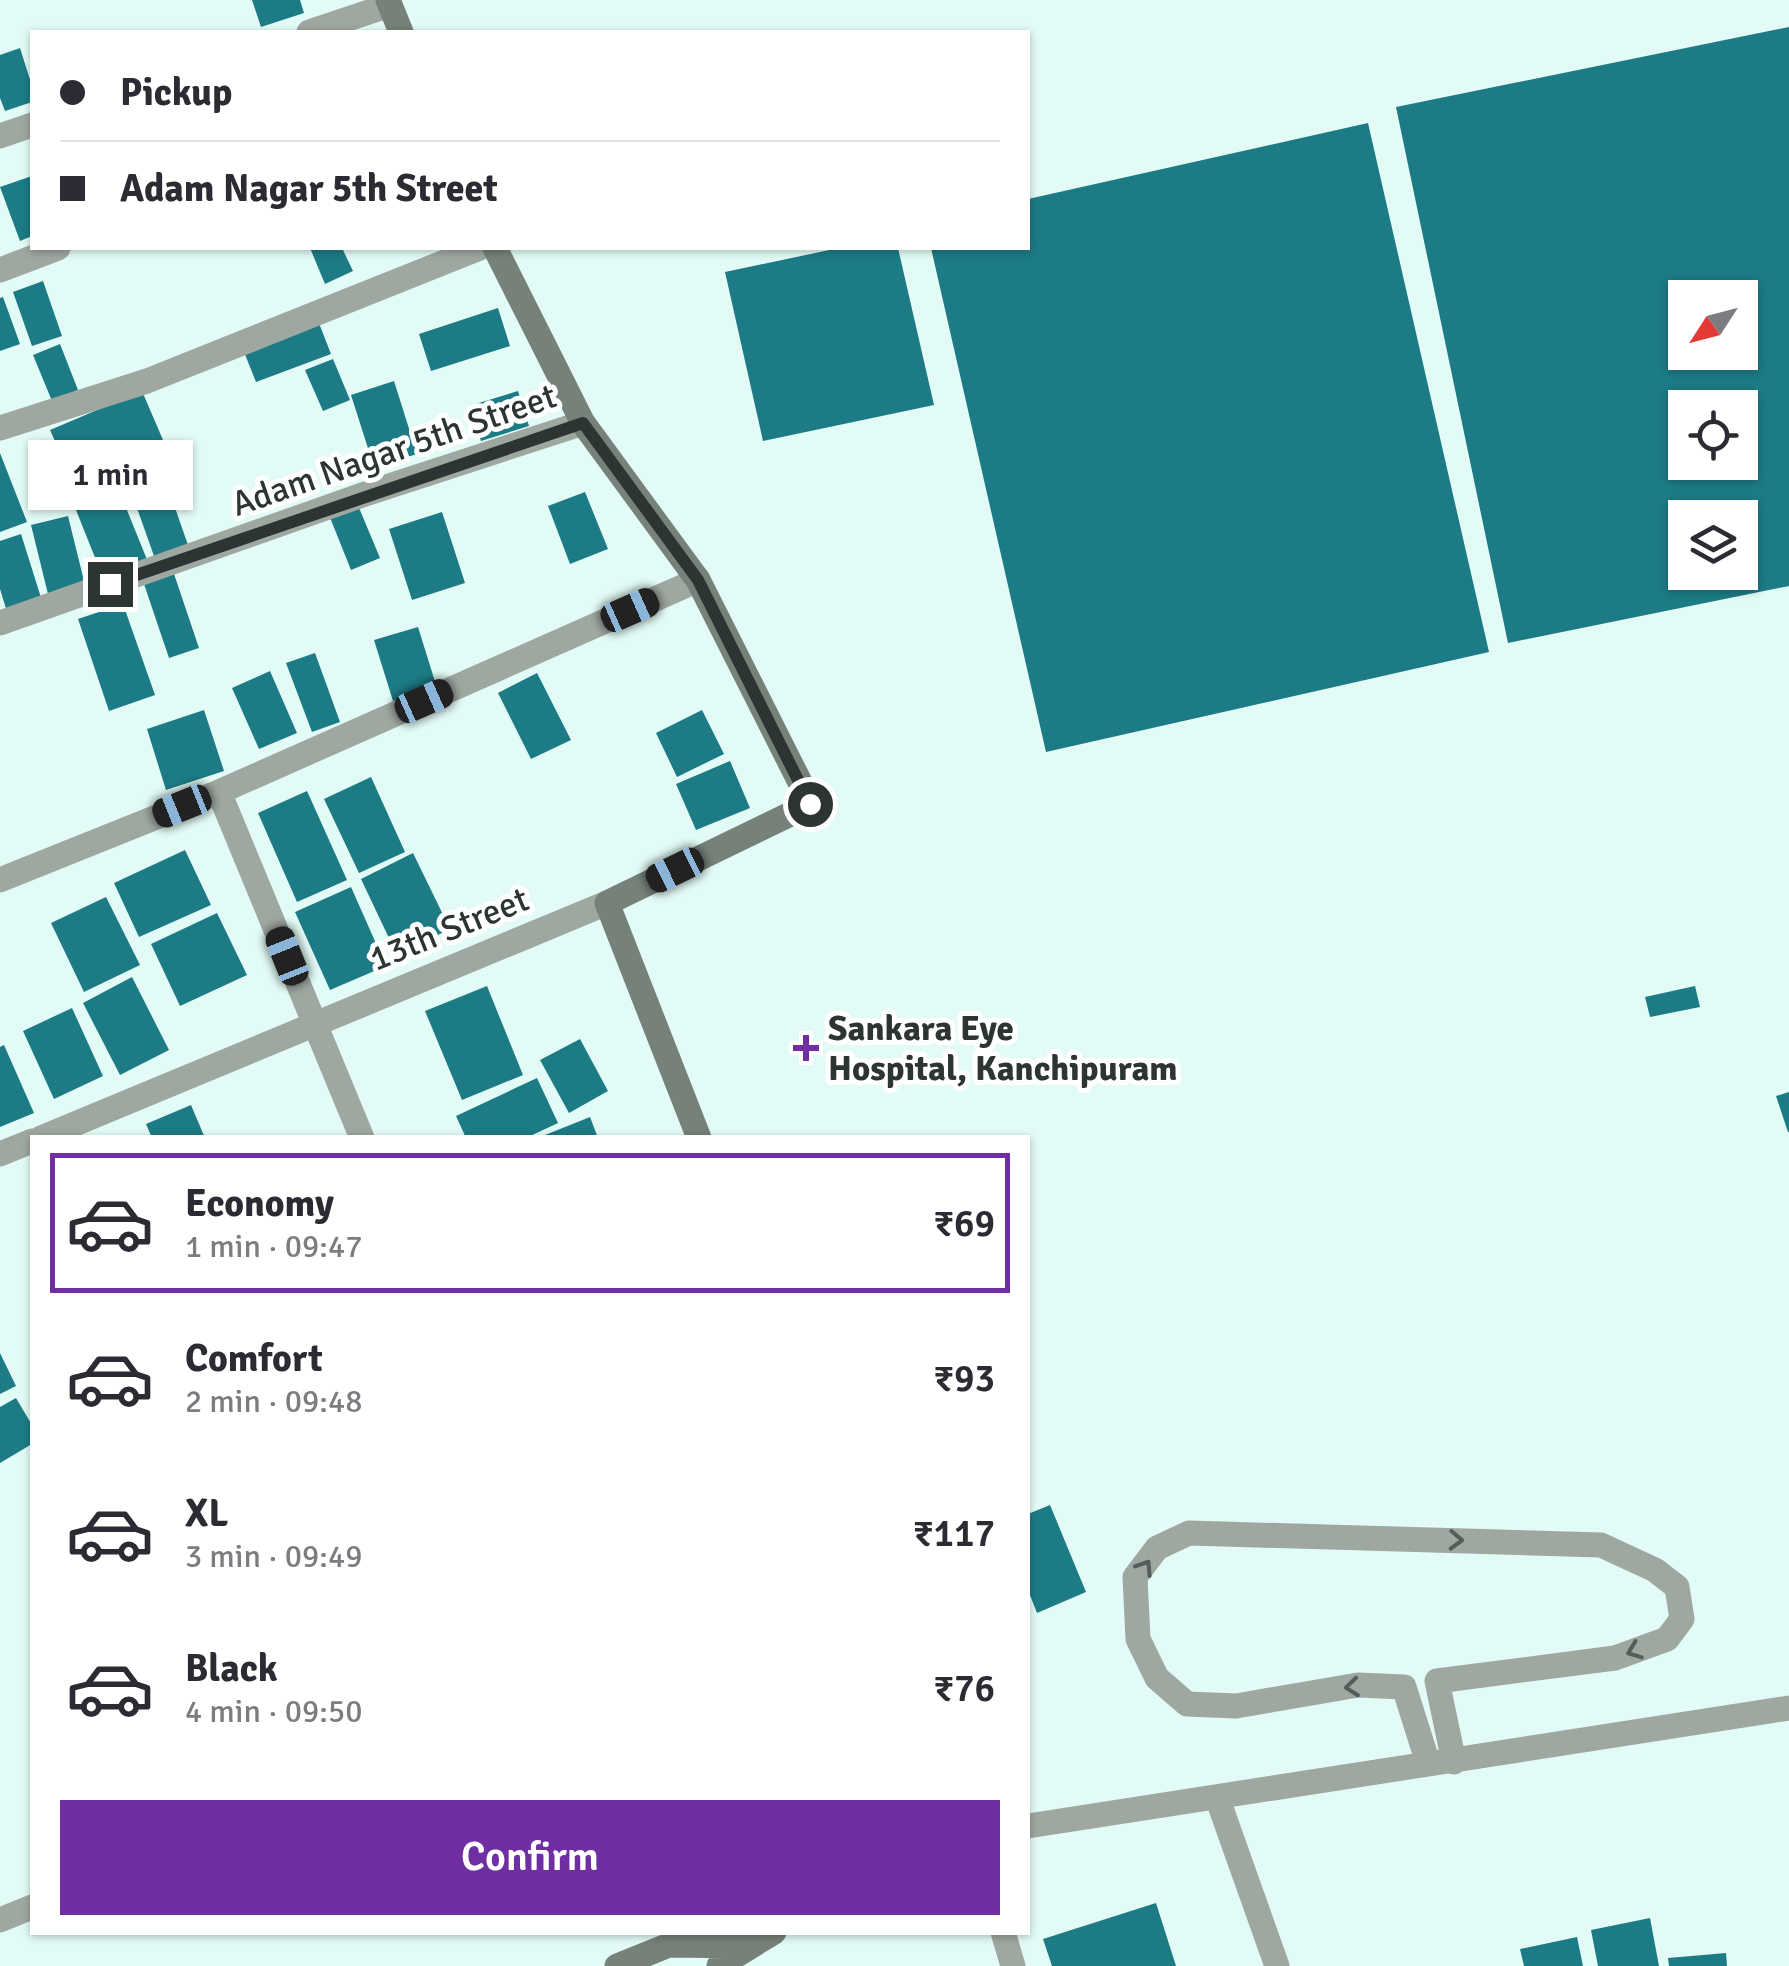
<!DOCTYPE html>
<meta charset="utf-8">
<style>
:root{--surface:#fff;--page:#f2f2f3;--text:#2b2b33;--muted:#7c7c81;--line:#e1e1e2;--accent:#702ea3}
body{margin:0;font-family:Signika,sans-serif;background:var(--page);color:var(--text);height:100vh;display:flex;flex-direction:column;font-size:38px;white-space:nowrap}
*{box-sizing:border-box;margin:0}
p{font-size:32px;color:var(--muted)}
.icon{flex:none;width:55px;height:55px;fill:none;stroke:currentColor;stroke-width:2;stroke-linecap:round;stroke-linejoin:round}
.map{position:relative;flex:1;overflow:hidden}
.sheet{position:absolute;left:30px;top:1135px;width:1000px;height:800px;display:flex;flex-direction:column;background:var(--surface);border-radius:0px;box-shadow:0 2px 8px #0004}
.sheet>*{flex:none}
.hud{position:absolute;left:30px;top:30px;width:1000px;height:220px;border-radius:0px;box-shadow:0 2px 8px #0004;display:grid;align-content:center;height:220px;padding:0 30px;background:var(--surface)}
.needle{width:65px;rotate:234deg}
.buttons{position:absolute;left:1668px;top:280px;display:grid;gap:20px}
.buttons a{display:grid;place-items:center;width:90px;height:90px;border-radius:0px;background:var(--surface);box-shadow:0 2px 8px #0004;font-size:50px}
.end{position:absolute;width:45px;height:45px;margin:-22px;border:12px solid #2c3533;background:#fff;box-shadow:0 0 0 5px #fff}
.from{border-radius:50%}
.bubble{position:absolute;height:70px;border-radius:0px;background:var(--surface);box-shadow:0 2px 8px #0004;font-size:32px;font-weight:600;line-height:70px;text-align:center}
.car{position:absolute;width:30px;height:60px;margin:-30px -15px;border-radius:12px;box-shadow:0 0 8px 2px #0007;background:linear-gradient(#222 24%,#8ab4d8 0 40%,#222 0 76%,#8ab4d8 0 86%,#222 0)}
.hud b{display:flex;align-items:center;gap:35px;height:95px;font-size:38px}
.hud b+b{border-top:2px solid var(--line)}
.hud i{width:25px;height:25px;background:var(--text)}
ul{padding:18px 0 0;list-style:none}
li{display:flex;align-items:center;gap:30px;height:140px;margin:0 20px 15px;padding:0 10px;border:5px solid transparent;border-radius:0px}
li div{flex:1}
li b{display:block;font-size:38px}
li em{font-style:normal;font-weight:600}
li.current{border-color:var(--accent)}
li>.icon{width:90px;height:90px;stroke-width:1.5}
.cta{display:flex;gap:20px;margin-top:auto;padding:20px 30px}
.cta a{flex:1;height:115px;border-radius:0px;background:var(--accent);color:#fff;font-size:40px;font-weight:600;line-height:115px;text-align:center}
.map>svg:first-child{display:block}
</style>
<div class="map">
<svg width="1789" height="1966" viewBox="0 0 1789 1966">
<rect width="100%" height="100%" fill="#e3fbf6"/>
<path fill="#1c7b85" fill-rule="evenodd" d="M252,0H300L304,13L261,27Z
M1789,27V586L1508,643L1396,107ZM1685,298H1740V352H1685ZM1685,408H1740V462H1685ZM1685,518H1740V572H1685Z
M20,48L32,86V102L5,111L0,98V55Z
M1368,123L1489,652L1046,752L931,248H1028V199Z
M32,176V236L20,241L0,187Z
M310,248H342L353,271L325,284Z
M839,248H898L934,405L763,441L725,272Z
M43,281L62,336L32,346L13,292Z
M3,297L20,344L0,351V298Z
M498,308L510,346L431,371L419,334Z
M317,318L331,354L256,382L242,347Z
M60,344L78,390L52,401L33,355Z
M333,359L350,400L323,411L305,370Z
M394,381L417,454L374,467L351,395Z
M142,391L169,454L78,493L50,430Z
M518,391L529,426L481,441L469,406Z
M0,453L27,522L0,532Z
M166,482L188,545L154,556L132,494Z
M118,488L148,562L104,580L74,505Z
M585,492L608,549L570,564L548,506Z
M357,503L380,558L351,570L329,515Z
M442,512L465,583L412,600L389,529Z
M68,516L85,585L48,594L31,525Z
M21,534L43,604L8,615L0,589V541Z
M173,571L199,648L169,658L143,581Z
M123,604L155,695L109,711L78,619Z
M418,627L437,688L393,701L374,640Z
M315,653L340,722L312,732L286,663Z
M270,671L297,733L259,749L232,688Z
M537,673L571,740L531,759L498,693Z
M204,710L224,771L166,790L147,729Z
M702,710L724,754L677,777L656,733Z
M730,761L750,808L696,830L676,784Z
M371,777L405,852L359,873L324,799Z
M307,791L347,880L297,902L258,813Z
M185,850L211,905L139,937L114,883Z
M413,853L450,929L397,955L361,879Z
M351,887L386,966L330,990L295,912Z
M106,897L140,965L84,992L51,923Z
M217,913L247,975L180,1006L151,944Z
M132,977L169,1050L120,1075L83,1003Z
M487,986L523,1075L462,1100L425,1011Z
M1695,986L1700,1007L1650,1017L1645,997Z
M72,1008L103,1076L54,1099L23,1031Z
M580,1039L608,1091L569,1113L540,1060Z
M4,1045L34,1113L0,1127V1047Z
M537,1078L558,1123L526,1138H466L456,1116Z
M1789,1092V1132H1788L1776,1096Z
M191,1105L205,1138H152L146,1124Z
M590,1117L598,1138H540V1137Z
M0,1353L16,1386L0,1394Z
M16,1398L32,1425V1444L0,1463V1407Z
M1050,1505L1086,1592L1037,1613L1028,1590V1514Z
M1156,1903L1176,1966H1052L1043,1939Z
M1650,1918L1659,1966H1598L1591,1930Z
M1577,1937L1583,1966H1524L1520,1949Z
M1726,1953L1727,1966H1669L1668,1958Z"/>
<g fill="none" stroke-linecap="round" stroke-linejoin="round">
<path stroke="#9fa7a1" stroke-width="25" d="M309,32L390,5
M0,136L32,125
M0,270L58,248
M0,428L147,381L480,248
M0,623L368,493L583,423
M219,792L362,1138
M0,880L219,792L698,580
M41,1138L607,903
M0,1154L32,1141
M1428,1763L1404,1687L1358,1685L1236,1706L1187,1704L1157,1678L1138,1639L1135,1577L1157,1548L1189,1533L1601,1545L1655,1570L1677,1587L1682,1619L1667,1639L1615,1658L1437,1681L1454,1762
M1217,1797L1277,1966
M1028,1826L1789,1708
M0,1920L32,1907
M1003,1932L1013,1966"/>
<path stroke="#758179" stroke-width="25" d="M388,0L401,32
M495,248L583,423L698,580L811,804L607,903L699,1138
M617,1966L669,1945L746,1946
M719,1966L774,1932"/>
</g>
<defs><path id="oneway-chevron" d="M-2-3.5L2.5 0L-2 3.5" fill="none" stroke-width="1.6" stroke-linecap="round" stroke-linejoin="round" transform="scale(2.5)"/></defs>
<g stroke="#545d5a">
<use href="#oneway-chevron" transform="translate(1456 1540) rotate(2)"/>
<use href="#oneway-chevron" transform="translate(1145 1567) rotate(-57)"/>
<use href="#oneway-chevron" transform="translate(1634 1651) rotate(159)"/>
<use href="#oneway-chevron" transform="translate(1352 1687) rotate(174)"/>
</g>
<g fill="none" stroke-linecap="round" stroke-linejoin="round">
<path stroke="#2c3533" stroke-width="12" d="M110,584L583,423L698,580L810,804"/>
</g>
<path fill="#702ea3" stroke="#fff" stroke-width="4" d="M801 1033h10v10h10v10h-10v10h-10v-10h-10v-10h10z"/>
<g text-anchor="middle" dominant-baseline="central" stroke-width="10" stroke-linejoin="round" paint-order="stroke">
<g font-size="35" fill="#2c3533" stroke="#fff">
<text transform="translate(394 450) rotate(-19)">Adam Nagar 5th Street</text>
<text transform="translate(449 929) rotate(-22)">13th Street</text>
</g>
<g font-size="35" font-weight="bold" fill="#2c3533" stroke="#fff" text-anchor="start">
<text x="828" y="1028">Sankara Eye<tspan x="828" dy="40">Hospital, Kanchipuram</tspan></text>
</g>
</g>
</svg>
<div class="buttons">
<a><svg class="needle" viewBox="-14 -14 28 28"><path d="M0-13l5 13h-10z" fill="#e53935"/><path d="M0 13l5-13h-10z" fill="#7c7c81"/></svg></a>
<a><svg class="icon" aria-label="locate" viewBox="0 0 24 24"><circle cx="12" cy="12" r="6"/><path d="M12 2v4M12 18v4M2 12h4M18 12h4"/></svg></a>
<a><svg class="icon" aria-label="layers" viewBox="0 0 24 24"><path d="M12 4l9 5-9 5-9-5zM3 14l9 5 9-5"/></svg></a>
</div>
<i class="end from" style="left:810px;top:804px"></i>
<i class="end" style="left:110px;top:584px"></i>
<div class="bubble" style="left:28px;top:440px;width:165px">1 min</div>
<i class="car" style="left:630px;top:610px;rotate:66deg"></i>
<i class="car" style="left:424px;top:701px;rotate:66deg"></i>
<i class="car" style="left:182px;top:806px;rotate:248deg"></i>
<i class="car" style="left:675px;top:870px;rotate:244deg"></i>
<i class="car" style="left:287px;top:956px;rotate:338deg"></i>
<div class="hud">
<b><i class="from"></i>Pickup</b>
<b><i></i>Adam Nagar 5th Street</b>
</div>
<section class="sheet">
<ul>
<li class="current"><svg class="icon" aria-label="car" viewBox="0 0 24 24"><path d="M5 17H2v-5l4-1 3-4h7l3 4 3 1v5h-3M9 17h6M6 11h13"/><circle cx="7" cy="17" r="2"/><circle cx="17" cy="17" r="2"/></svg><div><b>Economy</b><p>1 min · 09:47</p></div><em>₹69</em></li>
<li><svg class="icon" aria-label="car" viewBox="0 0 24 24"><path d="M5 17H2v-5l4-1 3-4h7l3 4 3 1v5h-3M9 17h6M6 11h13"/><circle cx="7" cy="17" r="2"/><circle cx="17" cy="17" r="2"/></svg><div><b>Comfort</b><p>2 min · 09:48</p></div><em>₹93</em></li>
<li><svg class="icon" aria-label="car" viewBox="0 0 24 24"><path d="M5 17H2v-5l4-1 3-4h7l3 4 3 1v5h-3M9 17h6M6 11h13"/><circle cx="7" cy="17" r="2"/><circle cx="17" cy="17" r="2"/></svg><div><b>XL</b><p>3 min · 09:49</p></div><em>₹117</em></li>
<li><svg class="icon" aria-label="car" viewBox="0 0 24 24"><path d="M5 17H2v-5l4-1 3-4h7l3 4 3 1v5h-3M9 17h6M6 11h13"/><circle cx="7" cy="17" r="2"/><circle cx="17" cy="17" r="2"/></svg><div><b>Black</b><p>4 min · 09:50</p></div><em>₹76</em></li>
</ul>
<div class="cta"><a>Confirm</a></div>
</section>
</div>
